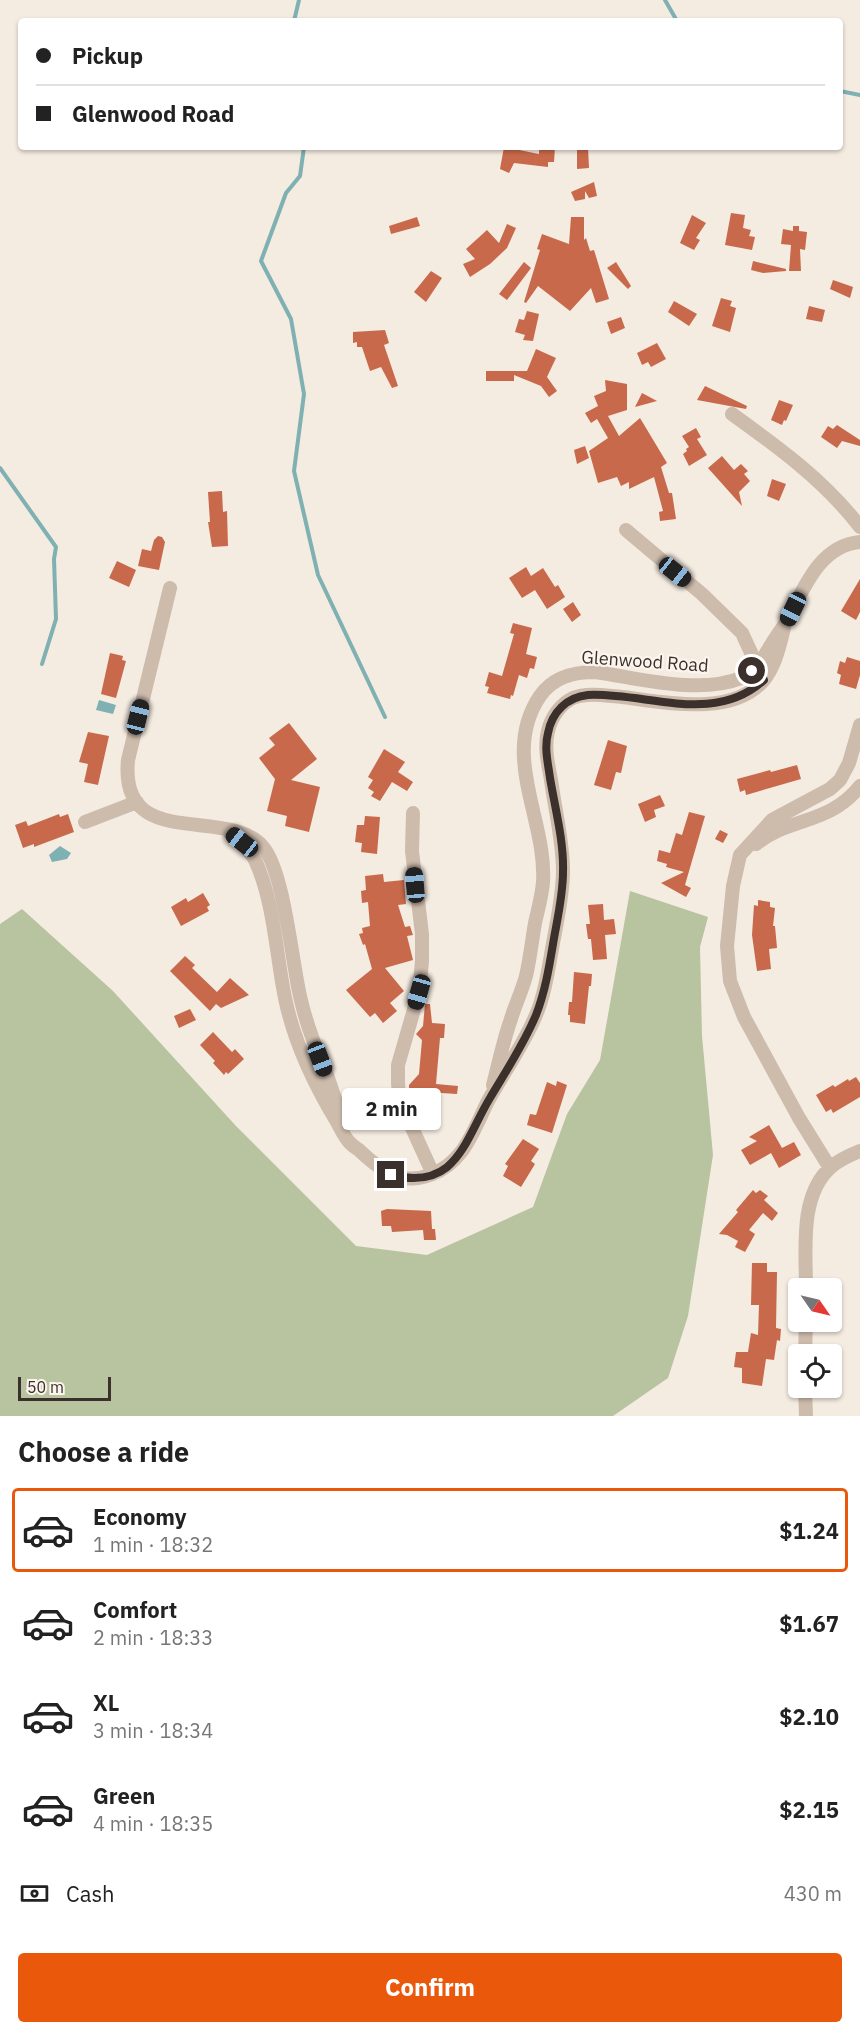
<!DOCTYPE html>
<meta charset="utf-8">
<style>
:root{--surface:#fff;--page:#f2f2f2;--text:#222;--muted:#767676;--line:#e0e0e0;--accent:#ea580c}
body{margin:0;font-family:"IBM Plex Sans",sans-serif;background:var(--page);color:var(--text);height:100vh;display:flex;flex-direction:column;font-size:22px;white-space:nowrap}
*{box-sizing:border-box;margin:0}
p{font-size:20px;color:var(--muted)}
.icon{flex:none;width:33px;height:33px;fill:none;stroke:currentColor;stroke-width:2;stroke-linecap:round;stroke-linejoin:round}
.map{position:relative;height:1416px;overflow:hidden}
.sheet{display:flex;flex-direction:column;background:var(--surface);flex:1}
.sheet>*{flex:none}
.guide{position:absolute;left:18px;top:18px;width:825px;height:132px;border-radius:6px;box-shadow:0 2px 4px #0004;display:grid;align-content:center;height:132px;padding:0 18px;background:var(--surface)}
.needle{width:39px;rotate:124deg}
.controls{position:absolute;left:788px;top:1278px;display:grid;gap:12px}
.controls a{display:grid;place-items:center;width:54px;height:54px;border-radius:6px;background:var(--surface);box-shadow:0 2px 4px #0004;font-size:30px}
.scale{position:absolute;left:18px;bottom:15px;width:93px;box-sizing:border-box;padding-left:6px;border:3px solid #3b302b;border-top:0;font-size:16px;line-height:21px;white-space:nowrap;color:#3b302b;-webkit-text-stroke:4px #fbf5ee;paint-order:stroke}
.end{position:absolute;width:27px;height:27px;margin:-14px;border:8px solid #3b302b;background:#fff;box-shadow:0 0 0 3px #fff}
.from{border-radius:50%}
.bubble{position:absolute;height:42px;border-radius:6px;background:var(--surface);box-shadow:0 2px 4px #0004;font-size:20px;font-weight:700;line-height:42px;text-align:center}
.car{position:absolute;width:18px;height:36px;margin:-18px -9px;border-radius:8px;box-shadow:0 0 4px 2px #0007;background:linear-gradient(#222 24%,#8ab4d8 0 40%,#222 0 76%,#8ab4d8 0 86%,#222 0)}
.guide b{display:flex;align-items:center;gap:21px;height:57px;font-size:22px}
.guide b+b{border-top:2px solid var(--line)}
.guide i{width:15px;height:15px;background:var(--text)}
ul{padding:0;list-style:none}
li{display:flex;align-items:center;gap:18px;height:84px;margin:0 12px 9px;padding:0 6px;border:3px solid transparent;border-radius:6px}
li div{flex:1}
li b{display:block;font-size:22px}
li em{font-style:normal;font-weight:700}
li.active{border-color:var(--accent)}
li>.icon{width:54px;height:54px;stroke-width:1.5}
h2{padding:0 18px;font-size:27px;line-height:72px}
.pay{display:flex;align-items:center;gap:15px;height:66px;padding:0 18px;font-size:22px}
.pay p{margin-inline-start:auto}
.button{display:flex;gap:12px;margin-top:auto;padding:12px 18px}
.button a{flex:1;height:69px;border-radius:6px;background:var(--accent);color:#fff;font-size:24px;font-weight:700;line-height:69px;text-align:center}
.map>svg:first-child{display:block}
</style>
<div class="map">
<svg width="860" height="1416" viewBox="0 0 860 1416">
<rect width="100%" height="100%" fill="#f4ebe1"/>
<path fill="#b8c4a0" d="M630,891L708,917L700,947L702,1036L713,1155L688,1316L668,1378L613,1416H0V924L22,909L113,991L236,1126L356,1246L427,1255L533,1207L567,1114L600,1060Z"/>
<path fill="#7fb0b2" d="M99,700L116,705L113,714L96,710Z
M60,846L71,853L67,859L52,862L49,855Z"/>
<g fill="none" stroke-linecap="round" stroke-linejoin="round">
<path stroke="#7fb0b2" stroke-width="4" d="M665,0L677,21
M294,21L299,0
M840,91L860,95
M304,147L300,176L286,193L261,261L291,319L304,394L294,471L318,575L385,717
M0,468L56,547L54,559L56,619L42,664"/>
</g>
<path fill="#c8694b" d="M504,147L539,154V150H542V147H555L554,162H548V167L514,163L509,173L500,169Z
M577,147H588L589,168L577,169Z
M594,182L597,196L589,198L585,191V199L575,201L571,192Z
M731,213L745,215L743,228L751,230L749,236L755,237L752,250L725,245Z
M692,215L706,223L696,238L700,240L694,250L680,243Z
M417,217L420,226L391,234L389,226Z
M571,217H584V240L586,238L590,251L594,250L609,299L596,303L591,288L570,311L538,286L526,303L524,302L540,250L537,249L542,234L569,244Z
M507,224L516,228L507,248L490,264L470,277L463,264L475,259L466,249L487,230L499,243Z
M793,226H799V231L807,232L805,250L800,249L801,271H789L791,245L781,244L783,229L793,231Z
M753,261L786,269V271L763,273L751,270Z
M524,262L531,268L507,300L499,294Z
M616,262L631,286L628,289L607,268Z
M431,271L442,278L426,302L414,292Z
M833,280L853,287L850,298L830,289Z
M721,298L732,301L730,306L736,308L730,332L712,326Z
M674,301L697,314L689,326L668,312Z
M809,306L825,310L822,322L806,319Z
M527,311L539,314L533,341L523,340L525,335L515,332L519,319L524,320Z
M621,317L625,328L611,334L607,322Z
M385,330L389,343L384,345L398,386L392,388L381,367L370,371L362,347H357V342L353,343V332Z
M657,343L666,359L651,367L648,362L642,365L637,353Z
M536,349L556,358L547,377L557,391L549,397L541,386L514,375V381H486V371H527Z
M605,380L627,384V410L608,416L619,436L640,418L667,463L661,467L669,493H672L676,519L660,521L659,512L663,511L654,477L629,489V482L621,486L617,477L598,483L589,451L608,438L597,419L591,423L585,413L598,406L594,396L606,391Z
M705,386L747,406L746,409L697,400Z
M642,393L657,401L635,407Z
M779,400L793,405L786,421L784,420L782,425L771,420Z
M837,425L860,440V446L842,441L837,448L821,437L828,426L833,429Z
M696,428L701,437L697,439L707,455L689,466L683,454L687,451L686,449L689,447L682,436Z
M585,446L589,458L577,464L574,450Z
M722,456L734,470L741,464L748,471L744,474L750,481L739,492L742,506L708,468Z
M772,479L786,484L779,501L767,496Z
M222,491L223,512L227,511L228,546L212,547L208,522H210L208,492Z
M158,536L162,537L165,542L159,570L138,566L142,549L151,551L154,540Z
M117,561L136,570L129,587L109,578Z
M526,567L531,576L543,568L555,587L558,585L565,597L547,609L535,590L522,598L509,578Z
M860,579V612L856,620L841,611Z
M573,602L581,615L572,622L563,609Z
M513,623L532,628L526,654L537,657L534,669L530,668L527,678L519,675L513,696L511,695L510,699L487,693L489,687L485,686L489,672L502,676L514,634L510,633Z
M110,653L123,656L122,660L126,661L116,698L101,694Z
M847,657L860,661V675L856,689L839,684L841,675L837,673L840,661L845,663Z
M289,723L317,759L291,780L320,787L309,832L285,826L287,816L267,811L275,779L259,758L275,745L269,738Z
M88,732L109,736L98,785L84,782L88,764L79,762Z
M608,740L627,746L621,773L616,772L611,790L594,785Z
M384,749L405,762L398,772L413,782L407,791L392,782L380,801L371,796L374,792L368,788L373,780L368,777Z
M797,765L801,779L746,795L745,790L740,792L737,779L770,770L771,772Z
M660,795L665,806L654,810L656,817L645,822L638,804Z
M689,812L705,816L685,885L691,888L686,897L661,883L684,872L666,867L667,864L657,861L659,850L670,853L676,833L682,835Z
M59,814L60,817L68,814L74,832L34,847V844L23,848L15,825L26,821L28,826Z
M365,816L380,817L377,854L361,852L362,843L355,842L357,825H364Z
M720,830L728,834L723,843L715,839Z
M383,874L384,882L404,880L406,904L398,905L405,927L410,926L413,935L407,936L413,960L385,968L404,991L390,1003L397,1011L383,1023L375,1013L370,1017L346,990L372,969L365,944L363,945L359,934L363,933L362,928L370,926L368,902L362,903L361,891L366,890L365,876Z
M203,893L210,905L207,907L209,911L181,926L171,907L186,898L188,902Z
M758,900L770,902V907L775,908L773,926H775L777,948L769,949L771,969L757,971L752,935L754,905L758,906Z
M603,904L604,920L614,919L616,934L605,935L607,959L593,960L591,939H588L586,924H590L588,905Z
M185,956L195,965L192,968L217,992L230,978L249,995L221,1008L216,1004L210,1011L170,971Z
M574,972L592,974L591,986H589L585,1024L570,1022V1015H568L569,1002H572Z
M425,1004H430L432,1023L445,1024L444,1038H440L436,1084L458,1086L457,1094L409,1091V1085L419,1074L422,1040L416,1034L423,1026Z
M190,1009L196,1020L179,1028L174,1016Z
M213,1032L232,1052L235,1049L244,1059L228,1074L226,1072L224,1075L213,1063L215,1061L200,1045Z
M856,1077L860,1083V1097L833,1113L831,1109L826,1112L816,1095L833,1085L835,1087L848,1079L849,1081Z
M557,1081L567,1085L552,1133L527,1125L530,1114L536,1115L547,1082L556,1086Z
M769,1125L782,1148L794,1142L801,1155L779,1168L771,1153L750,1165L741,1150L757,1141L749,1137Z
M523,1139L539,1149L531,1161L535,1164L521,1187L503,1176L508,1166L505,1164Z
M753,1190L756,1193L760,1190L768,1196L764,1200L778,1213L772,1221L763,1213L749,1230L755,1234L745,1252L735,1247L738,1241L727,1235L719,1234L738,1212L736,1210Z
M387,1209L431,1211L432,1229H435L436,1240H424L423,1230L392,1232L391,1226H382L381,1211Z
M752,1263H767V1272H777L776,1328L781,1329L780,1341L777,1340L774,1360L766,1359L762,1386L742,1383V1368L734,1367L736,1352H748L751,1333L758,1335L759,1305H751Z"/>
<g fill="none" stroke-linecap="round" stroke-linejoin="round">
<path stroke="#cdbbac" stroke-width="14" d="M732,414C778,447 825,481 860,527
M626,530L702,594L742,633L760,672
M170,588L128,760C119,853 228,805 263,847C284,871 292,962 300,996C306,1024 317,1051 328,1078C333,1092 337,1107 343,1120
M413,813L412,851L422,934V961L419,992L398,1065V1083L399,1095L403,1108L433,1174
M85,822L137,802
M226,829C237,839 248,847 255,860C274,901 276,954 285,998C294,1042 314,1084 337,1122C341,1129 344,1137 350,1143C353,1146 356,1148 359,1150C380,1170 400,1186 430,1175C464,1163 473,1131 488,1101C504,1072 523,1046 536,1015C546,991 549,964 554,938C558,916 563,893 563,871C563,841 555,810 551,780C548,764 544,747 548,731C551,718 560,704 573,698C588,692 607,696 622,697C664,702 731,717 763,681C776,666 780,643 785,624
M756,844C789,817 829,825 860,786
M493,1085C499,1063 503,1041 511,1019C515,1005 522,991 526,976C530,959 532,940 535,923C538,909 542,896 543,882C547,820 500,755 540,696C553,677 573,672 595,672C639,678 699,695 741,678C756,672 763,658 771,645C776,637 781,630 786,622C803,591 818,546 860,542
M830,1168L799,1118L744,1017L730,981L727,946L733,886L740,855L772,820L830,789L840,780L849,763L860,725
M806,1288C806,1250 799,1195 831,1167C839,1160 850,1155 860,1151
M805,1354L806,1322
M805,1388L806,1416"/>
</g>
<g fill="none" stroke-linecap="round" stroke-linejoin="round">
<path stroke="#3b302b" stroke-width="8" d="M391,1175C457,1191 464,1141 490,1098C506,1071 524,1044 536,1015C545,992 549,968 553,944C557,920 563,896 563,872C564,841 555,808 550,778C548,763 544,748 548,733C552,712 567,697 588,695C646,692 714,726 764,680L758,666L752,671"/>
</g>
<g text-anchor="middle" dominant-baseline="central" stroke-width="4.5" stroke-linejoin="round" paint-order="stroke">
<g font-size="18" fill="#3b302b" stroke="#fbf5ee">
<text transform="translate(645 661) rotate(4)">Glenwood Road</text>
</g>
</g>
</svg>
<div class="controls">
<a><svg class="needle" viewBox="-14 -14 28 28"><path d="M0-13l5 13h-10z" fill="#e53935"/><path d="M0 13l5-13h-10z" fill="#767676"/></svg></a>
<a><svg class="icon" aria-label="locate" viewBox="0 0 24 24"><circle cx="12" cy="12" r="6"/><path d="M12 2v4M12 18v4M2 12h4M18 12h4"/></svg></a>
</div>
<div class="scale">50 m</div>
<i class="end from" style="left:752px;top:671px"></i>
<i class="end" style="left:391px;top:1175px"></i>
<div class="bubble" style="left:342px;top:1088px;width:99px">2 min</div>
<i class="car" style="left:675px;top:572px;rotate:129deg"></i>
<i class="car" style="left:793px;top:609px;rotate:206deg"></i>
<i class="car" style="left:138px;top:717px;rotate:14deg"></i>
<i class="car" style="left:242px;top:842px;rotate:308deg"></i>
<i class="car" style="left:415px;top:885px;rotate:355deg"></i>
<i class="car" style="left:419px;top:992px;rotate:196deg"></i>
<i class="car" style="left:320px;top:1059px;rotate:159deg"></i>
<div class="guide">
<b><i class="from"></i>Pickup</b>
<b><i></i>Glenwood Road</b>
</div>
</div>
<section class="sheet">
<h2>Choose a ride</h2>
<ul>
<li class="active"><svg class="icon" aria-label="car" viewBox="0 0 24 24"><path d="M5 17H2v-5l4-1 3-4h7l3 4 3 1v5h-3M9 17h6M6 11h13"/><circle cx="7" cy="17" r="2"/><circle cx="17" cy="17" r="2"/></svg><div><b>Economy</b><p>1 min · 18:32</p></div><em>$1.24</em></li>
<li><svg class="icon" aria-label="car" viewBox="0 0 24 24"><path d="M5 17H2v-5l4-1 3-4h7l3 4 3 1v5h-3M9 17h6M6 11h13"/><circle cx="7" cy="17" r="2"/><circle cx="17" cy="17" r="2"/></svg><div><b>Comfort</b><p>2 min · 18:33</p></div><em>$1.67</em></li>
<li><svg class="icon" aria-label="car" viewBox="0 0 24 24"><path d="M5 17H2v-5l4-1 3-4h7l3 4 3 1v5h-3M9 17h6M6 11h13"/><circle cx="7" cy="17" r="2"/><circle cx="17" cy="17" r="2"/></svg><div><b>XL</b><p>3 min · 18:34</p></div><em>$2.10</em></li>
<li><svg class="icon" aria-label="car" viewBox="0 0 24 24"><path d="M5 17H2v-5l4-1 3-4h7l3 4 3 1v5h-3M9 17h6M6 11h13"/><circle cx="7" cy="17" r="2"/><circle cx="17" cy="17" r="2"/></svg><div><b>Green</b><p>4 min · 18:35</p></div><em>$2.15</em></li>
</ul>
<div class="pay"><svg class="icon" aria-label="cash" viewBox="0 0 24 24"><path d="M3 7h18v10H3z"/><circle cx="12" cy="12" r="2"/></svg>Cash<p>430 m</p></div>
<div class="button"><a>Confirm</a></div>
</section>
